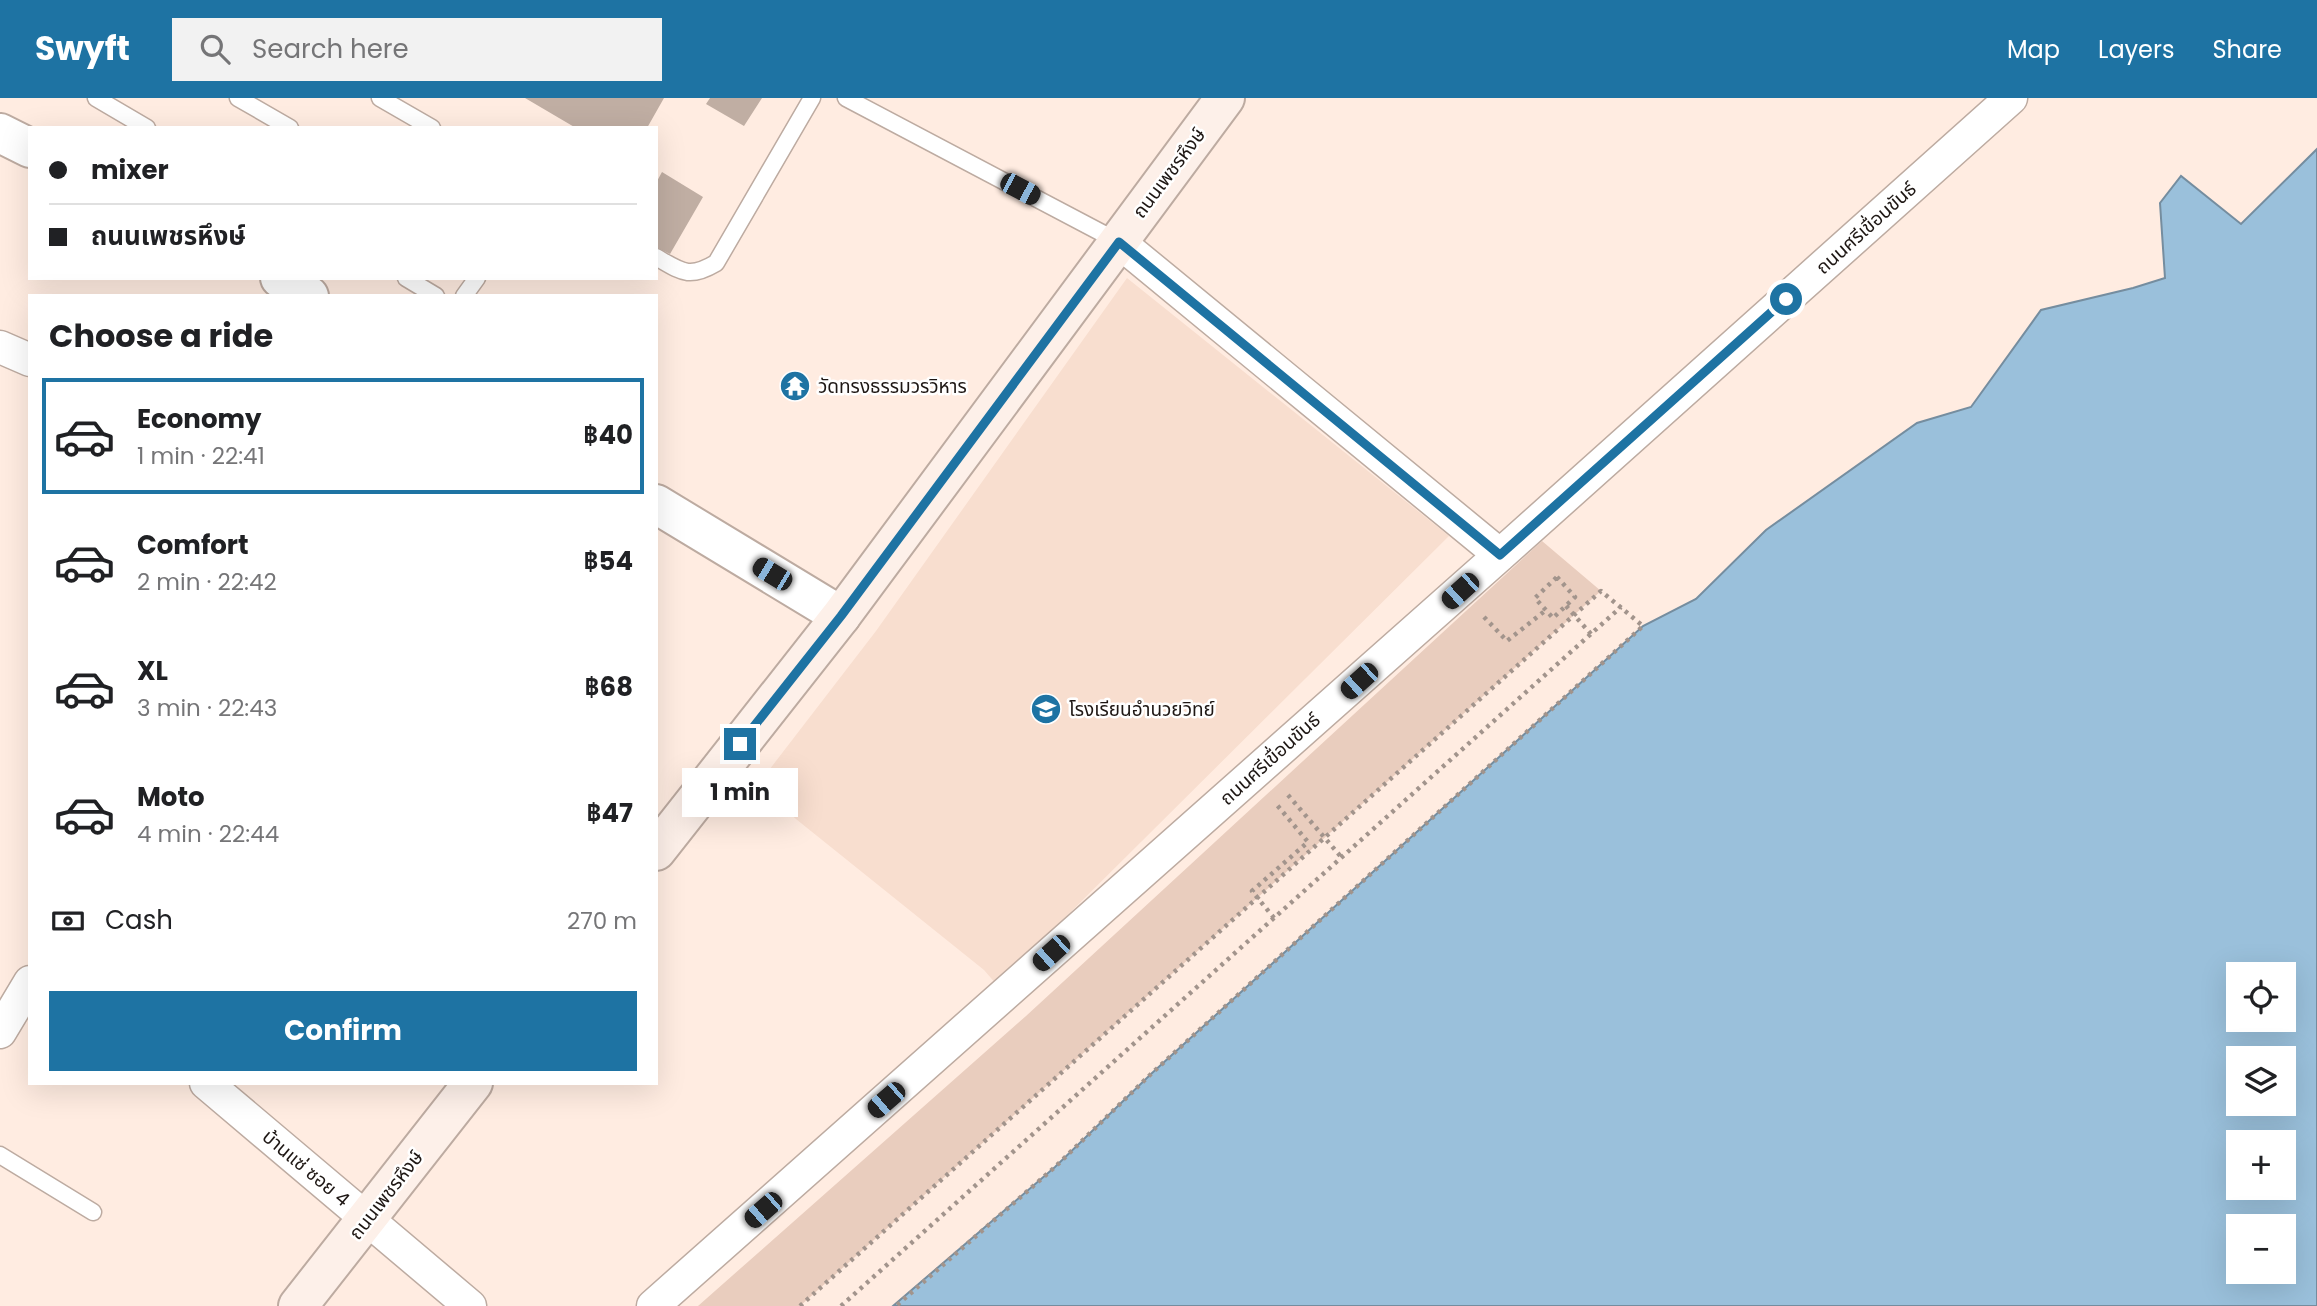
<!DOCTYPE html>
<meta charset="utf-8">
<style>
:root{--surface:#fff;--page:#f2f2f2;--text:#202124;--muted:#757577;--line:#e0e0e0;--accent:#1e73a3}
body{margin:0;font-family:Poppins,"Noto Sans Thai",sans-serif;background:var(--page);color:var(--text);height:100vh;display:flex;flex-direction:column;font-size:26px;white-space:nowrap}
*{box-sizing:border-box;margin:0}
p{font-size:23px;color:var(--muted)}
.icon{flex:none;width:38px;height:38px;fill:none;stroke:currentColor;stroke-width:2;stroke-linecap:round;stroke-linejoin:round}
.map{position:relative;flex:1;overflow:hidden}
.sheet{position:absolute;left:28px;top:196px;width:630px;height:791px;display:flex;flex-direction:column;background:var(--surface);border-radius:0px;box-shadow:0 7px 28px #0002}
.sheet>*{flex:none}
.banner{position:absolute;left:28px;top:28px;width:630px;height:154px;border-radius:0px;box-shadow:0 7px 28px #0002;display:grid;align-content:center;height:154px;padding:0 21px;background:var(--surface)}
.fabs{position:absolute;left:2226px;top:864px;display:grid;gap:14px}
.fabs a{display:grid;place-items:center;width:70px;height:70px;border-radius:0px;background:var(--surface);box-shadow:0 7px 28px #0002;font-size:35px}
.end{position:absolute;width:32px;height:32px;margin:-16px;border:9px solid #1e73a3;background:#fff;box-shadow:0 0 0 4px #fff}
.from{border-radius:50%}
.bubble{position:absolute;height:49px;border-radius:0px;background:var(--surface);box-shadow:0 7px 28px #0002;font-size:23px;font-weight:700;line-height:49px;text-align:center}
.car{position:absolute;width:21px;height:42px;margin:-21px -10px;border-radius:9px;box-shadow:0 0 5px 2px #0007;background:linear-gradient(#222 24%,#8ab4d8 0 40%,#222 0 76%,#8ab4d8 0 86%,#222 0)}
.banner b{display:flex;align-items:center;gap:24px;height:66px;font-size:26px}
.banner b+b{border-top:2px solid var(--line)}
.banner i{width:18px;height:18px;background:var(--text)}
ul{padding:0;list-style:none}
li{display:flex;align-items:center;gap:21px;height:116px;margin:0 14px 10px;padding:0 7px;border:4px solid transparent;border-radius:0px}
li div{flex:1}
li b{display:block;font-size:26px}
li em{font-style:normal;font-weight:700}
li.on{border-color:var(--accent)}
li>.icon{width:63px;height:63px;stroke-width:1.5}
h2{padding:0 21px;font-size:32px;line-height:84px}
.pay{display:flex;align-items:center;gap:18px;height:77px;padding:0 21px;font-size:26px}
.pay p{margin-inline-start:auto}
.cta{display:flex;gap:14px;margin-top:auto;padding:14px 21px}
.cta a{flex:1;height:80px;border-radius:0px;background:var(--accent);color:#fff;font-size:28px;font-weight:700;line-height:80px;text-align:center}
header{display:flex;align-items:center;gap:42px;box-sizing:border-box;height:98px;padding:0 35px;background:var(--accent);color:#fff}
header strong{font-size:33px}
nav{display:flex;gap:38px;margin-inline-start:auto;font-size:24px}
.search{width:490px;height:63px;background:var(--page);display:flex;align-items:center;gap:18px;box-sizing:border-box;padding:0 24px;border-radius:0px;color:var(--muted);font-size:26px}
.map>svg:first-child{display:block}
</style>
<header>
<strong>Swyft</strong>
<div class="search"><svg class="icon" aria-label="search" viewBox="0 0 24 24"><circle cx="10" cy="10" r="6"/><path d="M15 15l6 6"/></svg>Search here</div>
<nav><a>Map</a><a>Layers</a><a>Share</a></nav>
</header>
<div class="map">
<svg width="2317" height="1208" viewBox="0 0 2317 1208">
<rect width="100%" height="100%" fill="#ffece1"/>
<path fill="#f8decf" d="M1127,180L1449,438L997,887L984,872L756,689L876,533Z"/>
<path fill="#e9cdbe" d="M1542,443L1601,493L800,1208H698L1026,918Z"/>
<path fill="#9ac0db" stroke="#758d9f" stroke-width="2" fill-rule="evenodd" d="M2317,51V1208H893L1055,1069L1151,976L1643,528L1696,501L1766,432L1917,325L1971,309L2041,212L2133,190L2165,180L2160,105L2181,78L2241,126ZM2238,877H2284V922H2238ZM2238,961H2284V1006H2238ZM2238,1045H2284V1090H2238ZM2238,1129H2284V1174H2238Z"/>
<path fill="#c0aea3" d="M525,0H664L647,30H576Z
M710,0H762L744,28L706,6Z
M662,74L703,99L670,156L656,149V85Z"/>
<g fill="none" stroke-linecap="round" stroke-linejoin="round">
<g stroke="#bdaba1" stroke-width="19">
<path id="service" d="M96,0L147,30
M238,0L290,30
M380,0L432,30
M846,0L1119,144
M656,159C682,174 689,181 716,165L812,0
M406,180L436,198
M464,198L477,180
M0,1057L93,1114"/>
</g>
<g stroke="#bdaba1" stroke-width="35">
<path id="minor" d="M1119,144L1500,457
M0,249L30,262
M0,934L30,884
M206,985L470,1208
M653,1208L1500,457L2011,0"/>
</g>
<g stroke="#bdaba1" stroke-width="42">
<path id="tertiary" d="M0,35L30,50
M280,180L309,198
M656,406L841,518"/>
</g>
<g stroke="#bdaba1" stroke-width="42">
<path id="secondary" d="M656,753L841,518L1225,0
M298,1208L473,985"/>
</g>
<path stroke="#a2948c" stroke-width="4.5" stroke-dasharray="3.5 5" stroke-linecap="butt" d="M1557,479L1575,499L1553,520L1535,500Z
M1566,508L1591,536
M1484,519L1507,543L1546,512
M1288,697L1342,760
M1274,820L1252,793L1308,744L1277,707
M800,1208L1601,493L1643,528L1151,976L1055,1069L896,1208
M841,1208L1621,509"/>
<use href="#service" stroke="#fff" stroke-width="16"/>
<use href="#minor" stroke="#fff" stroke-width="32"/>
<use href="#tertiary" stroke="#fff" stroke-width="38"/>
<use href="#secondary" stroke="#fdf0e9" stroke-width="38"/>
</g>
<g fill="none" stroke-linecap="round" stroke-linejoin="round">
<path stroke="#1e73a3" stroke-width="9" d="M740,646L841,518L1119,144L1500,457L1786,201"/>
</g>
<defs>
<g id="temple-disc" transform="scale(1.575)"><circle r="9.5" fill="#1e73a3" stroke="#fff"/><path d="M0-6L5-2H3V0L6.5 2.5H4V6H1.5V3h-3V6H-4V2.5H-6.5L-3 0V-2H-5Z" fill="#fff"/></g>
<g id="school-disc" transform="scale(1.575)"><circle r="9.5" fill="#1e73a3" stroke="#fff"/><path d="M0-5L7-2L0 1L-7-2ZM-4 1L0 2.5L4 1V4Q0 6-4 4Z" fill="#fff"/></g>
</defs>
<g fill-rule="evenodd">
<use href="#temple-disc" x="795" y="288"/>
<use href="#school-disc" x="1046" y="611"/>
</g>
<g text-anchor="middle" dominant-baseline="central" stroke-width="5" stroke-linejoin="round" paint-order="stroke">
<g font-size="19" fill="#1e1714" stroke="#fff">
<text transform="translate(1169 75) rotate(-53)">ถนนเพชรหึงษ์</text>
<text transform="translate(1866 130) rotate(-42)">ถนนศรีเขื่อนขันธ์</text>
<text transform="translate(1270 661) rotate(-42)">ถนนศรีเขื่อนขันธ์</text>
<text transform="translate(306 1070) rotate(40)">บ้านแซ่ ซอย 4</text>
<text transform="translate(386 1097) rotate(-52)">ถนนเพชรหึงษ์</text>
</g>
<g font-size="19" fill="#1e1714" stroke="#fff" text-anchor="start">
<text x="818" y="288">วัดทรงธรรมวรวิหาร</text>
<text x="1069" y="611">โรงเรียนอำนวยวิทย์</text>
</g>
</g>
</svg>
<div class="fabs">
<a><svg class="icon" aria-label="locate" viewBox="0 0 24 24"><circle cx="12" cy="12" r="6"/><path d="M12 2v4M12 18v4M2 12h4M18 12h4"/></svg></a>
<a><svg class="icon" aria-label="layers" viewBox="0 0 24 24"><path d="M12 4l9 5-9 5-9-5zM3 14l9 5 9-5"/></svg></a>
<a>+</a>
<a>−</a>
</div>
<i class="end from" style="left:1786px;top:201px"></i>
<i class="end" style="left:740px;top:646px"></i>
<div class="bubble" style="left:682px;top:670px;width:116px">1 min</div>
<i class="car" style="left:1020px;top:91px;rotate:118deg"></i>
<i class="car" style="left:772px;top:476px;rotate:301deg"></i>
<i class="car" style="left:1460px;top:493px;rotate:228deg"></i>
<i class="car" style="left:1359px;top:583px;rotate:228deg"></i>
<i class="car" style="left:1051px;top:855px;rotate:228deg"></i>
<i class="car" style="left:886px;top:1002px;rotate:229deg"></i>
<i class="car" style="left:763px;top:1112px;rotate:229deg"></i>
<div class="banner">
<b><i class="from"></i>mixer</b>
<b><i></i>ถนนเพชรหึงษ์</b>
</div>
<section class="sheet">
<h2>Choose a ride</h2>
<ul>
<li class="on"><svg class="icon" aria-label="car" viewBox="0 0 24 24"><path d="M5 17H2v-5l4-1 3-4h7l3 4 3 1v5h-3M9 17h6M6 11h13"/><circle cx="7" cy="17" r="2"/><circle cx="17" cy="17" r="2"/></svg><div><b>Economy</b><p>1 min · 22:41</p></div><em>฿40</em></li>
<li><svg class="icon" aria-label="car" viewBox="0 0 24 24"><path d="M5 17H2v-5l4-1 3-4h7l3 4 3 1v5h-3M9 17h6M6 11h13"/><circle cx="7" cy="17" r="2"/><circle cx="17" cy="17" r="2"/></svg><div><b>Comfort</b><p>2 min · 22:42</p></div><em>฿54</em></li>
<li><svg class="icon" aria-label="car" viewBox="0 0 24 24"><path d="M5 17H2v-5l4-1 3-4h7l3 4 3 1v5h-3M9 17h6M6 11h13"/><circle cx="7" cy="17" r="2"/><circle cx="17" cy="17" r="2"/></svg><div><b>XL</b><p>3 min · 22:43</p></div><em>฿68</em></li>
<li><svg class="icon" aria-label="car" viewBox="0 0 24 24"><path d="M5 17H2v-5l4-1 3-4h7l3 4 3 1v5h-3M9 17h6M6 11h13"/><circle cx="7" cy="17" r="2"/><circle cx="17" cy="17" r="2"/></svg><div><b>Moto</b><p>4 min · 22:44</p></div><em>฿47</em></li>
</ul>
<div class="pay"><svg class="icon" aria-label="cash" viewBox="0 0 24 24"><path d="M3 7h18v10H3z"/><circle cx="12" cy="12" r="2"/></svg>Cash<p>270 m</p></div>
<div class="cta"><a>Confirm</a></div>
</section>
</div>
